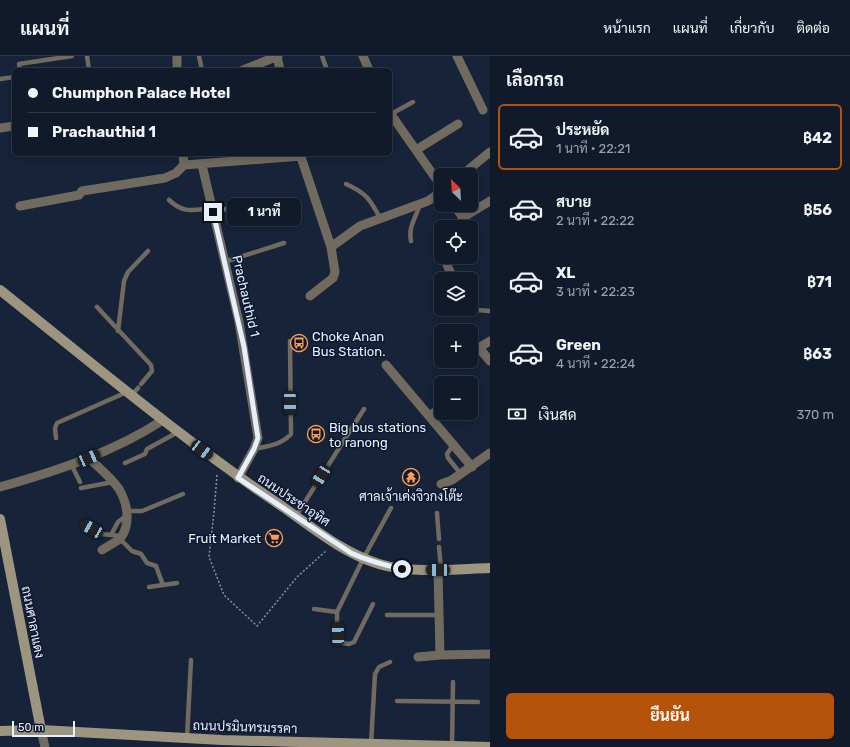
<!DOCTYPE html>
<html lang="th">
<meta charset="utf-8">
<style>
:root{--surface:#101a2b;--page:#1e2737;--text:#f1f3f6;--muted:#9ca1a9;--line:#303847;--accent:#b45309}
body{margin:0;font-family:Rubik,Sarabun,sans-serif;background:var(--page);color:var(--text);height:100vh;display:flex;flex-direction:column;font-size:15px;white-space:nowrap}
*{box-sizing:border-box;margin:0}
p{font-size:13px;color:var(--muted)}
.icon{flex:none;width:22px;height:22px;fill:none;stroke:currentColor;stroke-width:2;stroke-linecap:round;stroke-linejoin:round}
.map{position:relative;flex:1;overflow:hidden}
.details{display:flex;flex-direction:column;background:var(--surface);width:360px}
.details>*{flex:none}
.guide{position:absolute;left:12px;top:12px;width:380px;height:88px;border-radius:6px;box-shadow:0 2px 10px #0003,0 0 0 1px var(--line);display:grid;align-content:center;height:88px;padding:0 16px;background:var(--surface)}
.needle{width:26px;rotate:335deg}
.buttons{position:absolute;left:434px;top:112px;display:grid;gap:8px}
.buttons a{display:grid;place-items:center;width:44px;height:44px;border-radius:6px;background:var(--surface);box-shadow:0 2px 10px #0003,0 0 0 1px var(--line);font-size:20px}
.scale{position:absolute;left:12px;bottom:10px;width:63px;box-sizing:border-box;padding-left:4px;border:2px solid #e5effe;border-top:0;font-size:11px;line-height:14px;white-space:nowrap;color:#e5effe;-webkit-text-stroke:3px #0d192f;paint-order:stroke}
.end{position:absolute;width:18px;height:18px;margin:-9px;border:5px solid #e5effe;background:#111;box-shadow:0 0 0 2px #111}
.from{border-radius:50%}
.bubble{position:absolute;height:28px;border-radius:6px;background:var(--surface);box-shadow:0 2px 10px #0003,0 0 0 1px var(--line);font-size:13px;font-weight:700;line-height:28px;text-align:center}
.car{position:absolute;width:12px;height:24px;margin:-12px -6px;border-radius:5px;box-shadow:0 0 3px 1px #0007;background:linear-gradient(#222 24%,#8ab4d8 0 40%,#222 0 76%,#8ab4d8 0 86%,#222 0)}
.guide b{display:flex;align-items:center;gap:14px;height:38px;font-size:15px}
.guide b+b{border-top:1px solid var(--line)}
.guide i{width:10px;height:10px;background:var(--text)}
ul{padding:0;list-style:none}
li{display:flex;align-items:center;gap:12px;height:66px;margin:0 8px 6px;padding:0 8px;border:2px solid transparent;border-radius:6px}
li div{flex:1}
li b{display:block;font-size:15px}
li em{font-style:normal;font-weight:700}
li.current{border-color:var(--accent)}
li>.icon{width:36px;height:36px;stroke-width:1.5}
h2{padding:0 16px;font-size:18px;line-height:48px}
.pay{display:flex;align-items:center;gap:10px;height:44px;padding:0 16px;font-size:15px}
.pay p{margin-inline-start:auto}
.cta{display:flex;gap:8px;margin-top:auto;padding:8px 16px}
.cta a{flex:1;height:46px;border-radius:6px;background:var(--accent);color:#fff;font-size:16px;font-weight:700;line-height:46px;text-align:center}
header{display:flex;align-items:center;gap:24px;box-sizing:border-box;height:56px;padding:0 20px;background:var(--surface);border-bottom:1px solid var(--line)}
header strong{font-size:19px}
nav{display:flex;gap:22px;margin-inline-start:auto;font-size:14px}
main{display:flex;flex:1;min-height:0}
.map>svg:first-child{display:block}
</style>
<header>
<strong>แผนที่</strong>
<nav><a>หน้าแรก</a><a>แผนที่</a><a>เกี่ยวกับ</a><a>ติดต่อ</a></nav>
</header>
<main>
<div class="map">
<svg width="490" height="691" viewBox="0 0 490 691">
<rect width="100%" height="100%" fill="#162339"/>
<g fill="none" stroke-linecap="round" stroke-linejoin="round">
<path stroke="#8792a4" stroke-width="1.5" stroke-dasharray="2 2" stroke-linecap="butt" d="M217,419L214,456L209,501L224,539L257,570L297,521L327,494"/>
<path stroke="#716b5f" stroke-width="4.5" d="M87,0L89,14
M199,0L202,14
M322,0L327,14
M20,14L19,8L72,0
M0,23L14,21
M391,58L413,46
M346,128C366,137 370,143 380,162
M169,144C184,158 193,154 212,152
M213,156L243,149
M411,185C408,170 416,162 420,148
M224,206L284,187
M471,250L476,254L490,255
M97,251L151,309L152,315L141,328
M118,275L124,225L128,216L148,195
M132,339L138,332
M428,358L441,349
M56,382L55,372L57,367L127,336
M453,389L447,398L448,402L461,418
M254,393C268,390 281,389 291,378L290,285
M125,407L145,398L147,393L178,376
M71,408L80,426
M81,432L113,426
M127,455H142L183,438
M437,457L439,483
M296,460L364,353
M83,468L101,478L122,480
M111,479L118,466L127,459
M120,483L132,495L141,498L147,507L156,510L163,529
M439,491L441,513
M149,531L177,527
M373,548L354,586L349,588L342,587L339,583L337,578V556L363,503L391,452
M314,553L337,556
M387,559H439
M397,645L478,646
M187,682L191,604
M371,688L375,618L379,611L390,606
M452,690L453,626"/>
<path stroke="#716b5f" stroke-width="9" d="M177,0V14
M277,0L280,14
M363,0L369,14
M457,0L483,54
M243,14L278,0
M390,57L441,130
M0,72L14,70
M416,94L458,68
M183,98L184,109L301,100
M300,98L331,191L335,216L333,222L310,240
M202,109L239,266L258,382L254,393L238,422
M462,119L490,96
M454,149L462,160L463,171
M20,150L79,139L82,135L165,122L176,117L184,109
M462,160L467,159L490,145
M331,191L360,170L428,145L441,136
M444,201L452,221
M490,305L480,293V291L490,285
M386,309L472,411
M89,402C99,412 112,422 119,433C128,448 131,469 120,483L102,494
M441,428L452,424L490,397
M0,431C57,415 114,396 163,364
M438,514L440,599L490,598
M418,601L440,599
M41,674L45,691"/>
<path stroke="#9e9580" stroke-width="10" d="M0,234C93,308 184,385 283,451C313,472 343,497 379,508C411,518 456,513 490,512
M0,463L41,674
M0,675L41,674L222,684L490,691"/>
</g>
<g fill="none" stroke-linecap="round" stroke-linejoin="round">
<path stroke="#e5effe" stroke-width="5" d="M213,156L244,291L258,382L254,393L238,422L351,497C368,505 384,509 402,513"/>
</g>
<defs>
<g id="bus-ring" transform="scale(0.9)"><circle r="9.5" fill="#0d192f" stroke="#fc9d53" stroke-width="1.5"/><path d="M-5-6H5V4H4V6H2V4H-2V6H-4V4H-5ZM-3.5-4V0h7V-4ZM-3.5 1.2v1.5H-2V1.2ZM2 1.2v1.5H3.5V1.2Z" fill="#fc9d53"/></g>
<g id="temple-ring" transform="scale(0.9)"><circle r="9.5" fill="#0d192f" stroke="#fc9d53" stroke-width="1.5"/><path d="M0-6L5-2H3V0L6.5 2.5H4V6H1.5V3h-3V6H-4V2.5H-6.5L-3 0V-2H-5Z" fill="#fc9d53"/></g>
<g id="supermarket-ring" transform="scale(0.9)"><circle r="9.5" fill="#0d192f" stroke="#fc9d53" stroke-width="1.5"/><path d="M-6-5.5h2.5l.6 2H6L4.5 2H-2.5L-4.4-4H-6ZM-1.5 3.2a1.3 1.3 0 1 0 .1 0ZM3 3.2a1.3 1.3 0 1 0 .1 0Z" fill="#fc9d53"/></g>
</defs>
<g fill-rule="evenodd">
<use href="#bus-ring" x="299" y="287"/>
<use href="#bus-ring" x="316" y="378"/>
<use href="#temple-ring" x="411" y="421"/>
<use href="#supermarket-ring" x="274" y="482"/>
</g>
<g text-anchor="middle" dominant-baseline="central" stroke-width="3" stroke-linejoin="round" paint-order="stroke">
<g font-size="13" fill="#e5effe" stroke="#0d192f">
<text transform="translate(246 240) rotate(77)">Prachauthid 1</text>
<text transform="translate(294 444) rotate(34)">ถนนประชาอุทิศ</text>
<text transform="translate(33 566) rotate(79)">ถนนศาลาแดง</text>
<text transform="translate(245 671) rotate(2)">ถนนปรมินทรมรรคา</text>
</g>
<g font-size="13" fill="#e5effe" stroke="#0d192f" text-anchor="start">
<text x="312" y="280">Choke Anan<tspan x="312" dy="15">Bus Station.</tspan></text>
<text x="329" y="371">Big bus stations<tspan x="329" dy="15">to ranong</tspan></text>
<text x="411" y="440" text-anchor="middle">ศาลเจ้าเค่งจิวกงโต๊ะ</text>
<text x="261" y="482" text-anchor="end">Fruit Market</text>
</g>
</g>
</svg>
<div class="buttons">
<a><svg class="needle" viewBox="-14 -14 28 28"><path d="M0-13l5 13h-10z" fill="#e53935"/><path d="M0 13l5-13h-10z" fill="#9ca1a9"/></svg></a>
<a><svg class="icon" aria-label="locate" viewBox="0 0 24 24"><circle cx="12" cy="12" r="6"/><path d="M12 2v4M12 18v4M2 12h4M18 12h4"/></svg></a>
<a><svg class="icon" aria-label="layers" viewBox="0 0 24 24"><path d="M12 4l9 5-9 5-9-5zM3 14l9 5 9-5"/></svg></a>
<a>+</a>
<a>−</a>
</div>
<div class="scale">50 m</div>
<i class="end from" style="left:402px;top:513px"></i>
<i class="end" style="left:213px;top:156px"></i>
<div class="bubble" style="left:227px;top:142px;width:74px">1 นาที</div>
<i class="car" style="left:290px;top:347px;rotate:179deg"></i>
<i class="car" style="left:202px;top:394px;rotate:127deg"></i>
<i class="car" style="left:89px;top:402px;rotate:66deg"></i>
<i class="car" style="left:321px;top:420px;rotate:212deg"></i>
<i class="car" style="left:92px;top:473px;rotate:300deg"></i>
<i class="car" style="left:438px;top:514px;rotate:271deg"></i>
<i class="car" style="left:338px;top:578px;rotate:358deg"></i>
<div class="guide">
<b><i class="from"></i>Chumphon Palace Hotel</b>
<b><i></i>Prachauthid 1</b>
</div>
</div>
<section class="details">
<h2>เลือกรถ</h2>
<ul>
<li class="current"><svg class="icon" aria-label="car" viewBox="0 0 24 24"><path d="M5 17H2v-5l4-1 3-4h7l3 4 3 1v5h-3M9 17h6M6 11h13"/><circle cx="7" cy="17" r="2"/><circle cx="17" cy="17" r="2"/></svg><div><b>ประหยัด</b><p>1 นาที · 22:21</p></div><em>฿42</em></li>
<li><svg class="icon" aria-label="car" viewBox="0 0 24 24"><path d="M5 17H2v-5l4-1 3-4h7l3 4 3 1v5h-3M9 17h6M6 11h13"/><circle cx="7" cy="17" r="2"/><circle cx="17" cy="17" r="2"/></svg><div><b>สบาย</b><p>2 นาที · 22:22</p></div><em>฿56</em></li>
<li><svg class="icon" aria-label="car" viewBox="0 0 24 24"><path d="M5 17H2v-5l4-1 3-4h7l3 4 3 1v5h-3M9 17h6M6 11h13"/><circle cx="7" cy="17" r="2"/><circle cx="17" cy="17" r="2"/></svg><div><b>XL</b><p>3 นาที · 22:23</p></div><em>฿71</em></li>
<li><svg class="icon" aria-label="car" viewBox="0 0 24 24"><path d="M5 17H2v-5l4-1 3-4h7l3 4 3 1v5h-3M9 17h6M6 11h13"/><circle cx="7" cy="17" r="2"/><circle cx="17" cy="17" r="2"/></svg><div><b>Green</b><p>4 นาที · 22:24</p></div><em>฿63</em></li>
</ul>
<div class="pay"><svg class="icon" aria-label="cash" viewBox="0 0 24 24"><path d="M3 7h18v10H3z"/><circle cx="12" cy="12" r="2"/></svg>เงินสด<p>370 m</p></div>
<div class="cta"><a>ยืนยัน</a></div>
</section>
</main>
